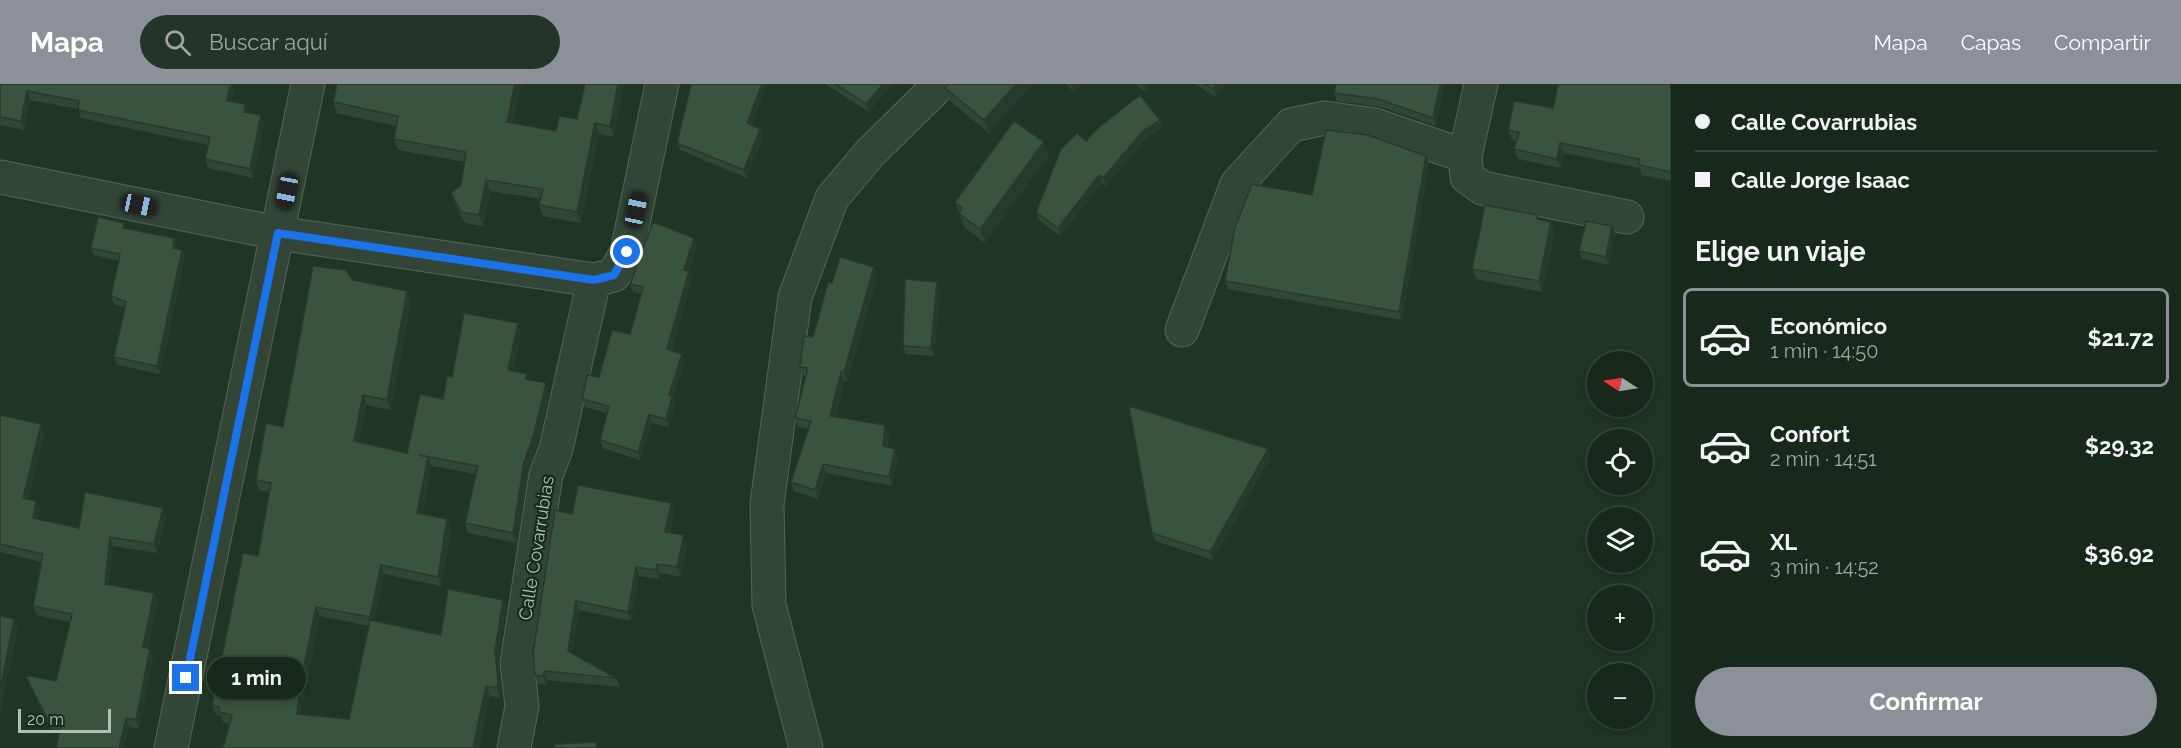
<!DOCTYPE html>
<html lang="es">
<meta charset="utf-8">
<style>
:root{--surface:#18281b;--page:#253428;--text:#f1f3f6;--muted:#9fa6a3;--line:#36443a;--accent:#8c9099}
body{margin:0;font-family:Raleway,sans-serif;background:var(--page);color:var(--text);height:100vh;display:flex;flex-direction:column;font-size:22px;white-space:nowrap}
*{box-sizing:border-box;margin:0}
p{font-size:20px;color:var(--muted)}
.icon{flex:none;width:33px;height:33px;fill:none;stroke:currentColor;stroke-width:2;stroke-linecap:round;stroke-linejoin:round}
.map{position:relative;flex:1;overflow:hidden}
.drawer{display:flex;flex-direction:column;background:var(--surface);width:510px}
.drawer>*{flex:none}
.top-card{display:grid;align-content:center;height:132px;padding:0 24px;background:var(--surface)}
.needle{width:39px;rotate:282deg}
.controls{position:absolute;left:1587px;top:267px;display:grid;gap:12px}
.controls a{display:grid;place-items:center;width:66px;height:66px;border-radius:50%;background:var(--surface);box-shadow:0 3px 9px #0003,0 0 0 2px var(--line);font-size:30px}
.scale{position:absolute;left:18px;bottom:15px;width:93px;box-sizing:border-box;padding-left:6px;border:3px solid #adc3b2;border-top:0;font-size:16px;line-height:21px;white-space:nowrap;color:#adc3b2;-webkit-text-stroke:4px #192a1c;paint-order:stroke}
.end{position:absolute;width:27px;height:27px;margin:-14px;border:8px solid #1a73e8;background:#fff;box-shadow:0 0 0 3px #fff}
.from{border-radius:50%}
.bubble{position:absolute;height:42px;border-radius:21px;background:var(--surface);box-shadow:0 3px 9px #0003,0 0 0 2px var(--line);font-size:20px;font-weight:700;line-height:42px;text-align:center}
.car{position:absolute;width:18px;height:36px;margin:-18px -9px;border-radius:8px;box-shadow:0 0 4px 2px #0007;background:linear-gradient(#222 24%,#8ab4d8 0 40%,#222 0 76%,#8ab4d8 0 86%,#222 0)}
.top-card b{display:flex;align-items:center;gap:21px;height:57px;font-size:22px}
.top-card b+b{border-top:2px solid var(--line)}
.top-card i{width:15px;height:15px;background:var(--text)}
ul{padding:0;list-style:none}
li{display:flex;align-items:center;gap:18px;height:99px;margin:0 12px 9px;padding:0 12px;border:3px solid transparent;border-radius:9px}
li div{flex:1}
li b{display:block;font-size:22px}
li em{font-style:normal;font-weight:700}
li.active{border-color:var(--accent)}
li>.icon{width:54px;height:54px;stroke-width:1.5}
h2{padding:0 24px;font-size:27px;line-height:72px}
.primary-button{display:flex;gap:12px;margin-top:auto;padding:12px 24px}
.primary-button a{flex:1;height:69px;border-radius:36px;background:var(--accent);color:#fff;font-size:24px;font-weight:700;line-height:69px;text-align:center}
header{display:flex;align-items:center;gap:36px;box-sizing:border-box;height:84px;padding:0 30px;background:var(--accent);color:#fff}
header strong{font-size:28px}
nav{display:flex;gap:33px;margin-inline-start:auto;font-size:21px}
.search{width:420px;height:54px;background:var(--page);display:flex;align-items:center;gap:15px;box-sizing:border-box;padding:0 21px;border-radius:33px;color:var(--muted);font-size:22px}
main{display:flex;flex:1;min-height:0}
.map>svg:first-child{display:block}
</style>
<header>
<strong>Mapa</strong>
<div class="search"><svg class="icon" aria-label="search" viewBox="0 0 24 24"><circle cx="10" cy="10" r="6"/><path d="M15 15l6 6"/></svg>Buscar aquí</div>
<nav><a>Mapa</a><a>Capas</a><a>Compartir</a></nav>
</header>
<main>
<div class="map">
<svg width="1671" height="664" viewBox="0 0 1671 664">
<rect width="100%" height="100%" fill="#203524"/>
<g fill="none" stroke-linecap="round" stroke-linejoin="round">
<g stroke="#546757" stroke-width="35">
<path id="minor" d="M1481,0L1465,72L1467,93L1482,104L1627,133
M0,93L278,149L594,196L614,191L627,168L662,0
M1182,246L1237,100L1291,41L1325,34L1375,41L1465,72
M171,664L308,0
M514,664L522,622L517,579L546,391L556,365L594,196
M806,664L769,521L767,420L795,213L832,114L870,69L940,0"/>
</g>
<use href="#minor" stroke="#334537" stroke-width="33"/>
</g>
<path fill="#314735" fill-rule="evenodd" d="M0,0H231L234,8L231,17L245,20L248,29L264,40L253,94L208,84L205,75L208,61L81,34L78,25L30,16L24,46L0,41Z
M337,0H522L513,39L556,47L577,35L624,0L614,53L599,50L581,139L543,132L539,121L541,115L490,107L483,142L465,139L455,120L451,109L461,101L465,78L398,66L394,55L396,42L337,29L333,18Z
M825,0H892L869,28Z
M1032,0L989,49L950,17L945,4Z
M1067,0H1081L1073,8Z
M1136,0H1151L1145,8Z
M1195,0H1224L1216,13Z
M1444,0L1436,42L1381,23L1337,17L1334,9Z
M1671,0V97L1642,91L1640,84L1564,69L1561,84L1518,75L1514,65L1516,57L1512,56L1508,46L1553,24Z
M1160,36L1163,43L1146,55L1106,102L1102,99L1060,152L1039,136L1036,128L1086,57Z
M760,45L763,53L747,94L680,66L677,59Z
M1049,71L985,159L964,143L955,118Z
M1429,79L1402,236L1228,205L1225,197L1312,111Z
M1539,136L1555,148L1542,208L1476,195L1472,185Z
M1612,142L1615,150L1608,181L1582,175L1579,167Z
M127,145L174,154L177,162V165L182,166L185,174L160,290L117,281L114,273L125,224L114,220L111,212L119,177L94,171L91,164Z
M694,154L697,162L689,187L692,195L672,266L685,277L673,315L675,320L669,343L652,339L640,376L603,364L600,356L607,329L585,323L582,315L630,250L641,210L633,208L630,200Z
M877,193L847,298L844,297L836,333L885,341L889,351L887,363L895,365L898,374L892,402L826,389L818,415L794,407L791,398L809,345L798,343L795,334L806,292H803L800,283L813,253L832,199Z
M353,196L411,217L391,326L366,321L359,358L407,369L443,315L452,293L521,249L513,287L530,296L549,309L538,360L528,388L517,459L468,449L465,439L476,390L431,382L422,430L447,435L451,445L441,502L384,490L374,537L441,551L503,516L506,525L498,576L501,608L500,614L490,612L479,664H223L230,640L223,638L221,632L216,631L212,621L258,472L269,408L259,406L256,396L283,343ZM320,532L369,542L349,635L301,630L304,611Z
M940,206L934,272L906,270L903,262Z
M0,331L45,349L28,415L40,426L38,435L79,444L166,433L157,469L113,462L109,500L154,509L158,518L148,564L153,574L139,645L129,643L60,646L51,645L29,600L25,591L56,597L70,538L36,531L33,522L41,478L0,468Z
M1271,373L1213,476L1155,457L1152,449Z
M671,419L674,428L670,449L687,461L681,493L660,489L659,495L639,492L631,537L579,526L572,569L616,594L620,603L547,596L546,601L538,600L535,591L572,430Z"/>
<path fill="#283a2b" d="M230,0L234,8L230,25L227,17Z
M515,0H522L511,49L507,38Z
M618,0H624L614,53L610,42Z
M762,0H767L750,47L747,39Z
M883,0H892L869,28L866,20Z
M1016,0H1032L989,49L984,36Z
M1071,0H1081L1073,8Z
M1142,0H1151L1145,8Z
M1216,0H1224L1216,13L1213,5Z
M1440,0H1444L1436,42L1433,34Z
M27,7L30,16L24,46L21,37Z
M245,20L248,29L244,28Z
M261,31L264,40L253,94L250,85Z
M1160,36L1163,43L1146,55L1106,102L1103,94L1143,47Z
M595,39L599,50L581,139L577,128Z
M760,45L763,53L747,94L744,86Z
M1044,58L1049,71L985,159L980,145Z
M1560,59L1564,69L1561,84L1557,75Z
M1426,72L1429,79L1402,236L1399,228Z
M1099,91L1102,99L1060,152L1058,144Z
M486,96L490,107L483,142L479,131Z
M1551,138L1555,148L1542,208L1539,197Z
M1612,142L1615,150L1608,181L1606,173Z
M174,154L177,162L175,172L173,164Z
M694,154L697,162L687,193L684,186Z
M182,166L185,174L160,290L157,282Z
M874,183L877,193L847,298L844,288Z
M689,187L692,195L670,273L667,265Z
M937,198L940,206L934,272L931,264Z
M407,207L411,217L391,326L387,316Z
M518,239L521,249L511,296L508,286Z
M682,270L685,277L673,315L675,320L669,343L666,335L669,311Z
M841,288L844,297L834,341L830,332Z
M546,299L549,309L538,360L528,388L517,459L513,449L524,378Z
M363,311L366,321L357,367L354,357Z
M649,331L652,339L640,376L638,368Z
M41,340L45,349L26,423L23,414Z
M885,341L889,351L886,372L883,362Z
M895,365L898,374L892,402L889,393Z
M1268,365L1271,373L1213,476L1210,468Z
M428,373L432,383L421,439L417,429Z
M823,380L826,389L818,415L815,406Z
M36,417L40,426L36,443L33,434Z
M671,419L674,428L668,457L665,448Z
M163,424L166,433L157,469L154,460Z
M447,435L451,445L441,502L438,493Z
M684,451L687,461L681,493L677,483Z
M110,453L113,462L108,509L105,500Z
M657,480L660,489L659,495L656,486Z
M381,481L384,490L373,543L370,533Z
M636,483L639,492L631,537L628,528Z
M154,509L158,518L146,572L143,563Z
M503,516L506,525L498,576L501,608L500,614L497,604L495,566Z
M576,517L579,526L571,576L568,567Z
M316,523L320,532L304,611L300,639L297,630L300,602Z
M14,535L18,544L0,632V607Z
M150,565L153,574L139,645L136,636Z
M544,587L547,596L546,601L543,592Z
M486,602L490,612L479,664H473Z
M126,634L129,643L124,664H119Z"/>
<path fill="#39533e" stroke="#283a2b" stroke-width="1.5" d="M0,0H230L227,17L245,20L244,28L261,31L250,85L205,75L210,53L78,26L79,17L27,7L21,37L0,33Z
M337,0H515L507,38L556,47L559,32L577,35L585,0H618L610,42L595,39L577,128L539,121L543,105L486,96L479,131L461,128L451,109L461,101L466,68L394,55L398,32L333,18Z
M691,0H762L747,39L760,45L744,86L677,59Z
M835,0H883L866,20Z
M948,0H1016L984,36L945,4Z
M1204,0H1216L1213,5Z
M1336,0H1440L1433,34L1378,15L1334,9Z
M1558,0H1671V88L1639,81L1640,75L1560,59L1557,75L1514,65L1519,48L1508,46L1514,17L1553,24Z
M1140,11L1160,36L1143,47L1103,94L1099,91L1058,144L1036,128L1061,65L1077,49L1086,57L1099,43Z
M1014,37L1044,58L980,145L959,130L962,124L955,118Z
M1326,46L1368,51L1426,72L1399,228L1225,197L1235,143L1252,100L1312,111Z
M1485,121L1537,131V135L1551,138L1539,197L1472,185Z
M98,133L124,139L123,144L174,154L173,164L182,166L157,282L114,273L126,218L111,212L120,170L91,164Z
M1586,137L1612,142L1606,173L1579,167Z
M653,138L694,154L684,186L689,187L667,265L682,270L669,311L672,312L666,335L649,331L638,368L600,356L609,322L582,315L587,291L599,293L612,246L630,250L643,203L630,200Z
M840,173L874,183L844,288H841L830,332L885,341L883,362L895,365L889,393L823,380L815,406L791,398L811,337L795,334L808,284L800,283L804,252L813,253L828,198L832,199Z
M313,182L346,186L353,196L407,207L387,316L363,311L354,357L407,369L420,310L443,315L447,292L452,293L464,229L518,239L508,286L527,290L526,295L546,299L534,350L524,378L513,449L465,439L478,382L419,371L428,373L417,429L447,435L438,493L381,481L370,533L316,523L300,602L297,630L349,635L370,536L441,551L448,505L503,516L495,566L498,598L497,604L486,602L473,664H223L232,631L219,628L220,623L212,621L243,469L258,472L271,399L256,396L260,372L266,339L283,343Z
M905,195L937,198L931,264L903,262Z
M1129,322L1268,365L1210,468L1152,449Z
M0,331L41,340L23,414L36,417L33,434L79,444L85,408L163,424L154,460L110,453L105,500L154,509L143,563L150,565L136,636L126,634L119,664H56L62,637L48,636L25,591L56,597L72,530L33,522L43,470L0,460Z
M578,401L671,419L665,448L684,451L677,483L657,480L656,486L636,483L628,528L576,517L568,567L616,594L544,587L543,592L535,591L533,570L555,426L572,430Z
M0,532L14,535L0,607Z
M597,658L596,664H554L555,660Z"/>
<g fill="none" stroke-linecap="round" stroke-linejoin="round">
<path stroke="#1a73e8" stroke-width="8" d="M186,594L278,149L594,196L614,191L627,168"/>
</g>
<g text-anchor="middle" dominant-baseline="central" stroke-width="4.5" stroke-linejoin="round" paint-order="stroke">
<g font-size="18" fill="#adc3b2" stroke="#192a1c">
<text transform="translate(536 464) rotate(-81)">Calle Covarrubias</text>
</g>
</g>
</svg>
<div class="controls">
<a><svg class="needle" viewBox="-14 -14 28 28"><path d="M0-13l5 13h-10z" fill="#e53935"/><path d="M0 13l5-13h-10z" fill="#9fa6a3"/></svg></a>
<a><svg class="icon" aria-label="locate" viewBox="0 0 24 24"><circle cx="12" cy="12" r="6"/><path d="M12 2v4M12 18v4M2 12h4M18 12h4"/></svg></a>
<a><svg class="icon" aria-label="layers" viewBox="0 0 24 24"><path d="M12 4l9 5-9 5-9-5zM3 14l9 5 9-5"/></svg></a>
<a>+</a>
<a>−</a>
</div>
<div class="scale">20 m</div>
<i class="end from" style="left:627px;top:168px"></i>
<i class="end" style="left:186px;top:594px"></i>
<div class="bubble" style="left:207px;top:573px;width:99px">1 min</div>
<i class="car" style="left:287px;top:107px;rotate:191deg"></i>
<i class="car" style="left:139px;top:121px;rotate:102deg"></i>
<i class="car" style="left:636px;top:126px;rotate:12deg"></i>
</div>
<section class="drawer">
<div class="top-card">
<b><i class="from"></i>Calle Covarrubias</b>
<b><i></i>Calle Jorge Isaac</b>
</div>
<h2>Elige un viaje</h2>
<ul>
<li class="active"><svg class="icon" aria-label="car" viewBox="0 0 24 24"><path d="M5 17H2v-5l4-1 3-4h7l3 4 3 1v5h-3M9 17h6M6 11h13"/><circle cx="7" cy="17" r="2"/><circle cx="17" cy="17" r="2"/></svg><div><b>Económico</b><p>1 min · 14:50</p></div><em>$21.72</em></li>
<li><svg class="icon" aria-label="car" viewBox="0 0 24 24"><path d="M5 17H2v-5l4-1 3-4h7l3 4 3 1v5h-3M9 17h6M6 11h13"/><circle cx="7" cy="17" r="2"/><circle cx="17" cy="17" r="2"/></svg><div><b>Confort</b><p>2 min · 14:51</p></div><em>$29.32</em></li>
<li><svg class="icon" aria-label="car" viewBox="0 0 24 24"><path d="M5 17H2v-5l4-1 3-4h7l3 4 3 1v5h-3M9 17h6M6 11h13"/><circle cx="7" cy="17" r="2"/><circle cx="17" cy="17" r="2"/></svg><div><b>XL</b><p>3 min · 14:52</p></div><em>$36.92</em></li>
</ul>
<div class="primary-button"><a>Confirmar</a></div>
</section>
</main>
